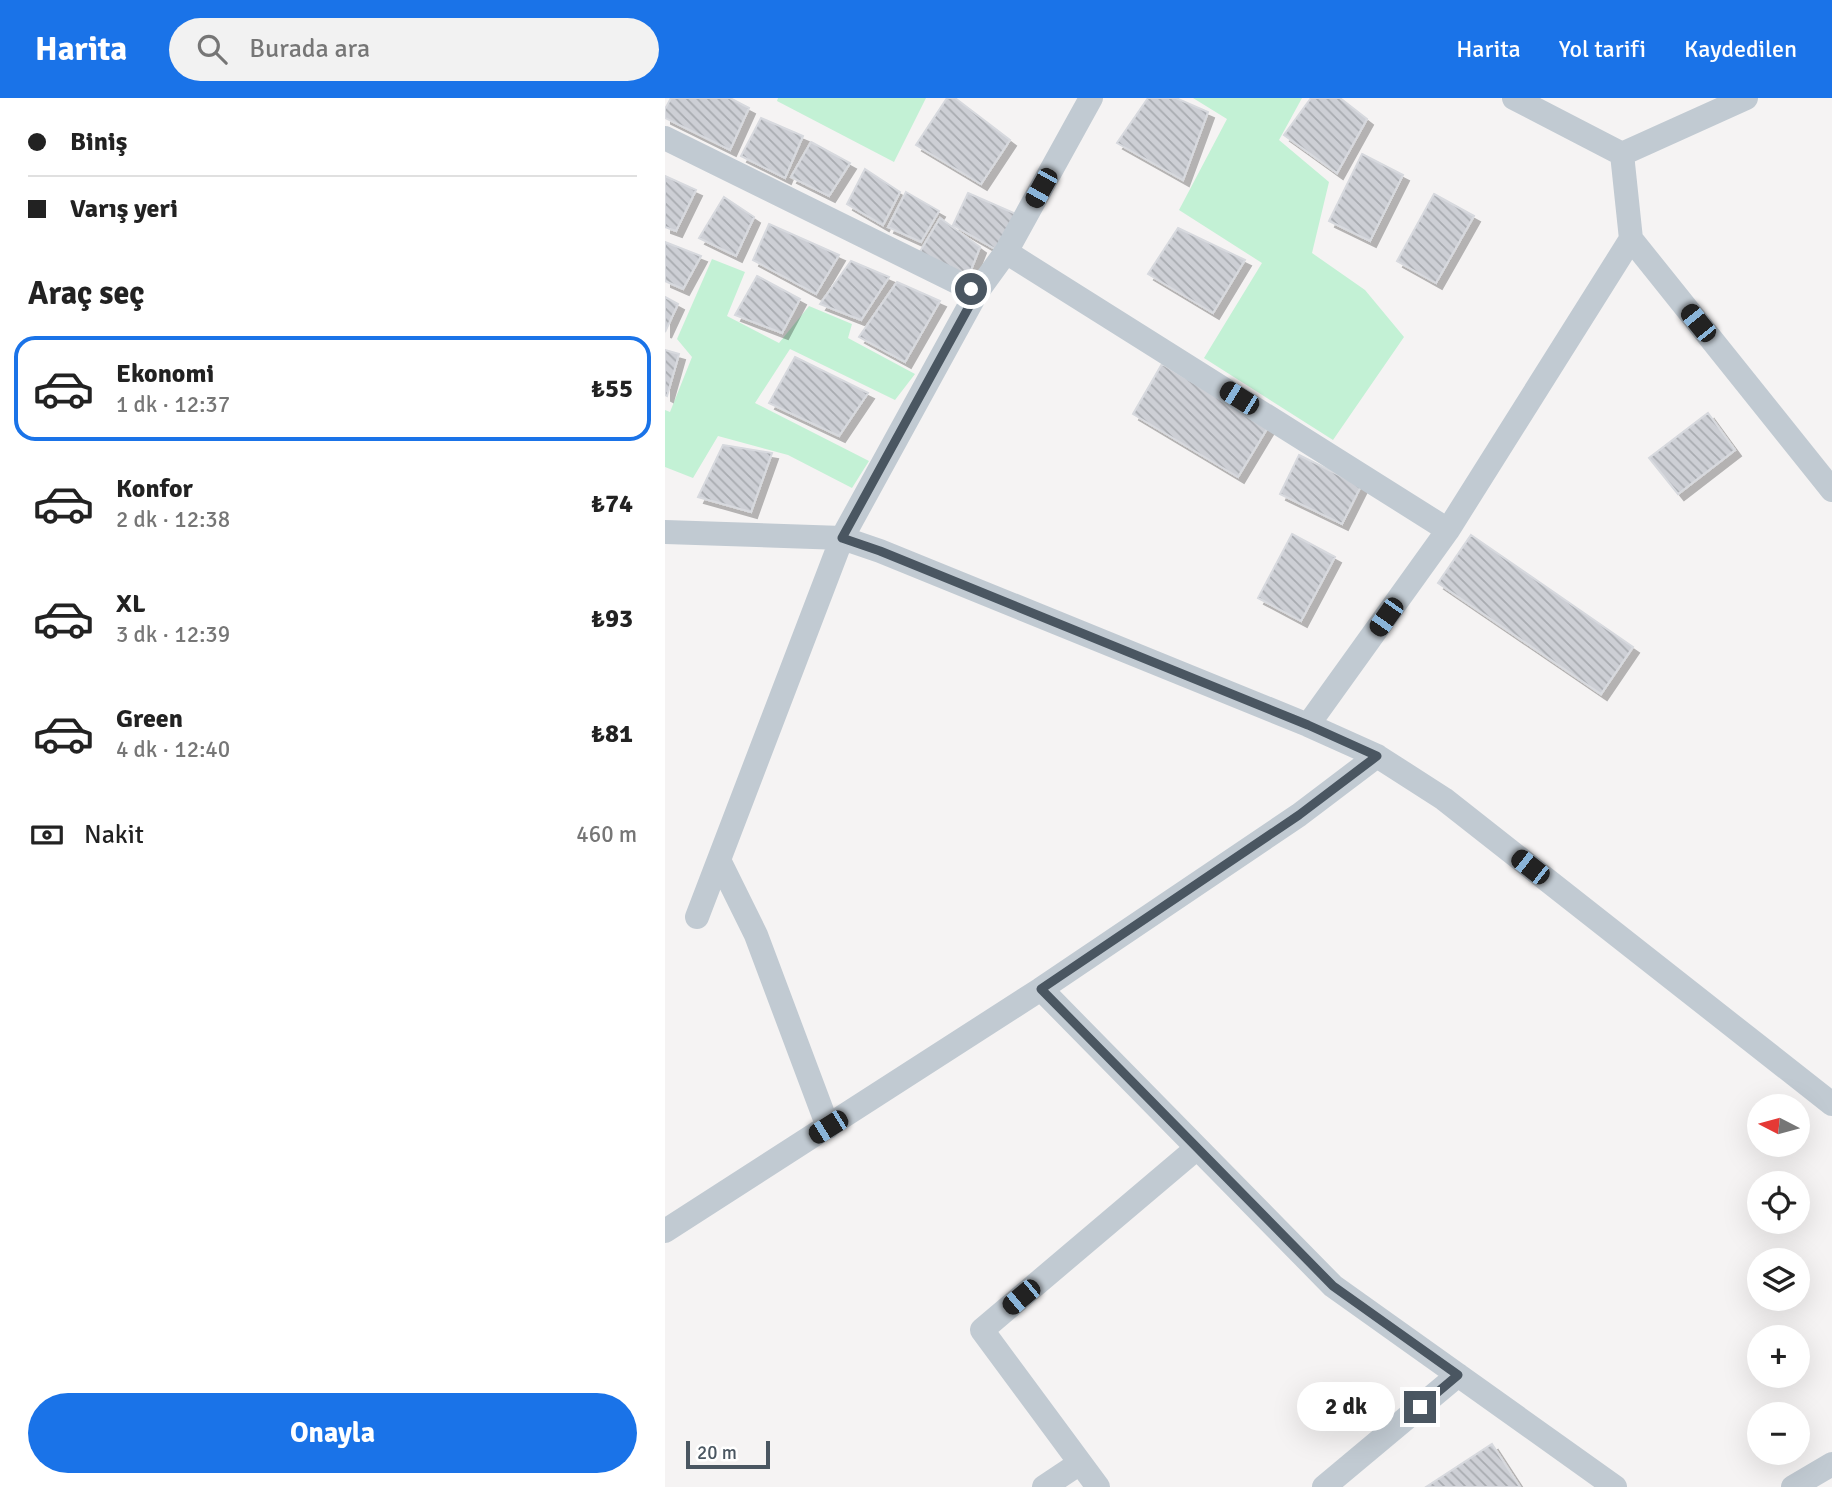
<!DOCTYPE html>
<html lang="tr">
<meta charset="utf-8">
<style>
:root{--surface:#fff;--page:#f2f2f2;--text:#222;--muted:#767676;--line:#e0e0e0;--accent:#1a73e8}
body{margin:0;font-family:Signika,sans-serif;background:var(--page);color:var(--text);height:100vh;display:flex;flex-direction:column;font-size:26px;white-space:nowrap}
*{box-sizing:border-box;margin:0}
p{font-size:23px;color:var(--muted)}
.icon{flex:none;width:38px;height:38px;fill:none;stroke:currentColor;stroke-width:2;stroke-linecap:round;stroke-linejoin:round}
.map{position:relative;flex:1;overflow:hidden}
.side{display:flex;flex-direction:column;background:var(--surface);width:665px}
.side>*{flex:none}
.top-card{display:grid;align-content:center;height:154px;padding:0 28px;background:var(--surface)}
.needle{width:46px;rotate:276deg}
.controls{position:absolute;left:1082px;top:996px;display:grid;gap:14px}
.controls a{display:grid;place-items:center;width:63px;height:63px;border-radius:50%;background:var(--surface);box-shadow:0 7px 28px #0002;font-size:35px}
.scale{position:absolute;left:21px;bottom:18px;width:84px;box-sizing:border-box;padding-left:7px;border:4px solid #4a5661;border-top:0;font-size:19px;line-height:24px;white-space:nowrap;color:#4a5661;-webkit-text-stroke:5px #fff;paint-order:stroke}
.end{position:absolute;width:32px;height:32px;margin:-16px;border:9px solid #4a5661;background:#fff;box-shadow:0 0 0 4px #fff}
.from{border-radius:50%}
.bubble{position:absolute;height:49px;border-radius:24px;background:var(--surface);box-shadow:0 7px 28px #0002;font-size:23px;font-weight:700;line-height:49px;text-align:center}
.car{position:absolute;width:21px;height:42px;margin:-21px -10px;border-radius:9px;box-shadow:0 0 5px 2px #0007;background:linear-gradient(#222 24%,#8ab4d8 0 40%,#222 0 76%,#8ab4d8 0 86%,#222 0)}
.top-card b{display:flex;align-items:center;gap:24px;height:66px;font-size:26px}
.top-card b+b{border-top:2px solid var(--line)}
.top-card i{width:18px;height:18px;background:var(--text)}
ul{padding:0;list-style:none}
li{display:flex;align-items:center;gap:21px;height:105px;margin:0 14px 10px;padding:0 14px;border:4px solid transparent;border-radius:21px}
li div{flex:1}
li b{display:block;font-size:26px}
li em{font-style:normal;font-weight:700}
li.selected{border-color:var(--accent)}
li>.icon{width:63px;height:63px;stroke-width:1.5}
h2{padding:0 28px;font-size:32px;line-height:84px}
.pay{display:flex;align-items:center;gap:18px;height:77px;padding:0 28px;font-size:26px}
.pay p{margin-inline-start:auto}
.action{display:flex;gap:14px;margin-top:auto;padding:14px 28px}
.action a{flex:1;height:80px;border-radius:42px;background:var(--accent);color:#fff;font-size:28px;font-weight:700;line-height:80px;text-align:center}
header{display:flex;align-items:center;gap:42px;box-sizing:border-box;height:98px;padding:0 35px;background:var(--accent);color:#fff}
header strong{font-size:33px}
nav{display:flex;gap:38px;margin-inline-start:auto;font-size:24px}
.search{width:490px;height:63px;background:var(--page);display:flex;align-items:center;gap:18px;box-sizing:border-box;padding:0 24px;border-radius:38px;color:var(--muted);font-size:26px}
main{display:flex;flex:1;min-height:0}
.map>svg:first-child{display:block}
</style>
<header>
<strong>Harita</strong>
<div class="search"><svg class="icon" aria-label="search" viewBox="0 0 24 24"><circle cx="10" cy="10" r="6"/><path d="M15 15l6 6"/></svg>Burada ara</div>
<nav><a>Harita</a><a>Yol tarifi</a><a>Kaydedilen</a></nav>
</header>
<main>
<section class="side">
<div class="top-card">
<b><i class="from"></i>Biniş</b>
<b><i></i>Varış yeri</b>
</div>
<h2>Araç seç</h2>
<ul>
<li class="selected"><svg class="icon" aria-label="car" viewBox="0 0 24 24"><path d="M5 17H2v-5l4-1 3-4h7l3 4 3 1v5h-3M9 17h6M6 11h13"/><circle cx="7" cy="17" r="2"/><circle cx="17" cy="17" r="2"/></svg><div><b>Ekonomi</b><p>1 dk · 12:37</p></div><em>₺55</em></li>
<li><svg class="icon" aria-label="car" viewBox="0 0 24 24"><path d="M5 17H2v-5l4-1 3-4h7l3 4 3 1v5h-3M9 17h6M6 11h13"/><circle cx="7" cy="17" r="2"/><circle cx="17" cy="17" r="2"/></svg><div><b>Konfor</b><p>2 dk · 12:38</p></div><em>₺74</em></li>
<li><svg class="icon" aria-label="car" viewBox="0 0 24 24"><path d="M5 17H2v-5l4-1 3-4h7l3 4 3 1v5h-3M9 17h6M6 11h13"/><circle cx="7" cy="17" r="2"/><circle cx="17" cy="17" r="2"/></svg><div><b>XL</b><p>3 dk · 12:39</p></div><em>₺93</em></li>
<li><svg class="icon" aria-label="car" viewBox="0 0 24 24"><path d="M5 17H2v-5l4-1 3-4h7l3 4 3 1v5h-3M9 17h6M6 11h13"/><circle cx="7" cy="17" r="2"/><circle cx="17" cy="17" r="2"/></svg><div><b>Green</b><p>4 dk · 12:40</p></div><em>₺81</em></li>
</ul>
<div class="pay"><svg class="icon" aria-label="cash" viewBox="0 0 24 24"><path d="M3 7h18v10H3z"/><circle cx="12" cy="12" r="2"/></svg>Nakit<p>460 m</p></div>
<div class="action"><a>Onayla</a></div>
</section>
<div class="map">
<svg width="1167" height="1389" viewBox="0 0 1167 1389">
<defs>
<pattern id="building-back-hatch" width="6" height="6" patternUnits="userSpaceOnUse" patternTransform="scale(1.75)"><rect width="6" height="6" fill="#cdcfd5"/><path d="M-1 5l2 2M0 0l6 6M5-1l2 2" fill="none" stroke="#a8abb0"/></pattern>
<filter id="shadow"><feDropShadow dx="6" dy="6" stdDeviation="0" flood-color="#0004"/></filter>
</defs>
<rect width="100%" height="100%" fill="#f5f3f3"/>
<path fill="#c3f1d5" d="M113,0H261L229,64L112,3Z
M528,0H637L614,42L664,84L647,155L700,192L739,239L668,342L539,260L597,165L514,112L562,21Z
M47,161L80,174L62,218L114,245L144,208L187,226L183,240L250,276L230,302L125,251L90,305L204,363L187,390L123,357L53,338L28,380L0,369V312L5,314L27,259L12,241Z"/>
<path fill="url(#building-back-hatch)" stroke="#d7d9de" stroke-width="2" filter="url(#shadow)" d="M6,0H65L84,10L65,52L0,20V11Z
M282,0H290L345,42L316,86L251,47Z
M483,0H511L543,14L518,82L452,45Z
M646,0H675L702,21L672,75L619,37Z
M96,20L138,38L120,80L76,58Z
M146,44L185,65L164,98L126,79Z
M697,56L738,77L705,143L664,123Z
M200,71L235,94L218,127L182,106Z
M0,78L31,92L11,133L0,129Z
M241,94L274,113L256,144L223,129Z
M303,95L351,116L332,152L288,127Z
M769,96L809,118L771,185L732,163Z
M59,99L89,119L71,158L34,140Z
M275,120L315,149L302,182L253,157Z
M104,126L174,157L151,196L88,162Z
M513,130L580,162L548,215L483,176Z
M0,144L36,158L18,191L0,183Z
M186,163L224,179L196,222L155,206Z
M92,178L135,201L117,235L70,217Z
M232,184L275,203L240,264L194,239Z
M0,199L13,206L0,234Z
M0,252L14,256L2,298L0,297Z
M130,259L203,295L174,338L104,305Z
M497,266L603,329L573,379L468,316Z
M1043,315L1070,352L1013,396L984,360Z
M58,347L107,355L86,414L33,399Z
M634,357L696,388L677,426L615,396Z
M627,436L670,459L636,523L593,500Z
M806,437L968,549L936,596L773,485Z
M827,1346L855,1389H761Z"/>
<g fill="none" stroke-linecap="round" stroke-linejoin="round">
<path stroke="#c1cad2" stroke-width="24" d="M849,0L957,56L1081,0
M0,40L312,194
M957,56L966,141
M341,154L783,432
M0,434L177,440L215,453L643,627L712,658L779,701L1167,1006
M643,627L783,432L966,141L1167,392
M712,658L634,717L376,891L668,1188L950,1389
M54,762L91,837L163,1029
M32,819L177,440L312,194L341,154L426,0
M0,1133L376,891
M379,1389L415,1365
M433,1389L317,1232L532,1050
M659,1389L793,1277
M1128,1389L1167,1366"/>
</g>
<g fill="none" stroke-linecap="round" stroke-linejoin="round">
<path stroke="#4a5661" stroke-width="9" d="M306,191L312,194L177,440L215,453L643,627L712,658L634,717L376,891L668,1188L793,1277L755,1309"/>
</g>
</svg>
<div class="controls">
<a><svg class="needle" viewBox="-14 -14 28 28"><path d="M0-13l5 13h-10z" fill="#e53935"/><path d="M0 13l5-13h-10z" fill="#767676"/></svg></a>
<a><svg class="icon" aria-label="locate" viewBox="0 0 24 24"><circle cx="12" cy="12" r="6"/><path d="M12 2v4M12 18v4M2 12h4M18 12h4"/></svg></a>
<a><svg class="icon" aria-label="layers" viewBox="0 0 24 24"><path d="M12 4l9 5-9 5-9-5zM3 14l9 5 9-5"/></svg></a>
<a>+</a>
<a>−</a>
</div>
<div class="scale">20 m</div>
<i class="end from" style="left:306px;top:191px"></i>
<i class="end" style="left:755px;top:1309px"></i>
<div class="bubble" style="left:632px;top:1284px;width:98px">2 dk</div>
<i class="car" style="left:376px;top:90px;rotate:209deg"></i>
<i class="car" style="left:1033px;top:225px;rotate:321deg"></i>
<i class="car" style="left:574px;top:300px;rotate:302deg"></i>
<i class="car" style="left:721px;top:519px;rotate:215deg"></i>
<i class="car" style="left:865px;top:769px;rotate:308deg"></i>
<i class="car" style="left:163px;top:1029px;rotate:238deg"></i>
<i class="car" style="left:356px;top:1199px;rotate:230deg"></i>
</div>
</main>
